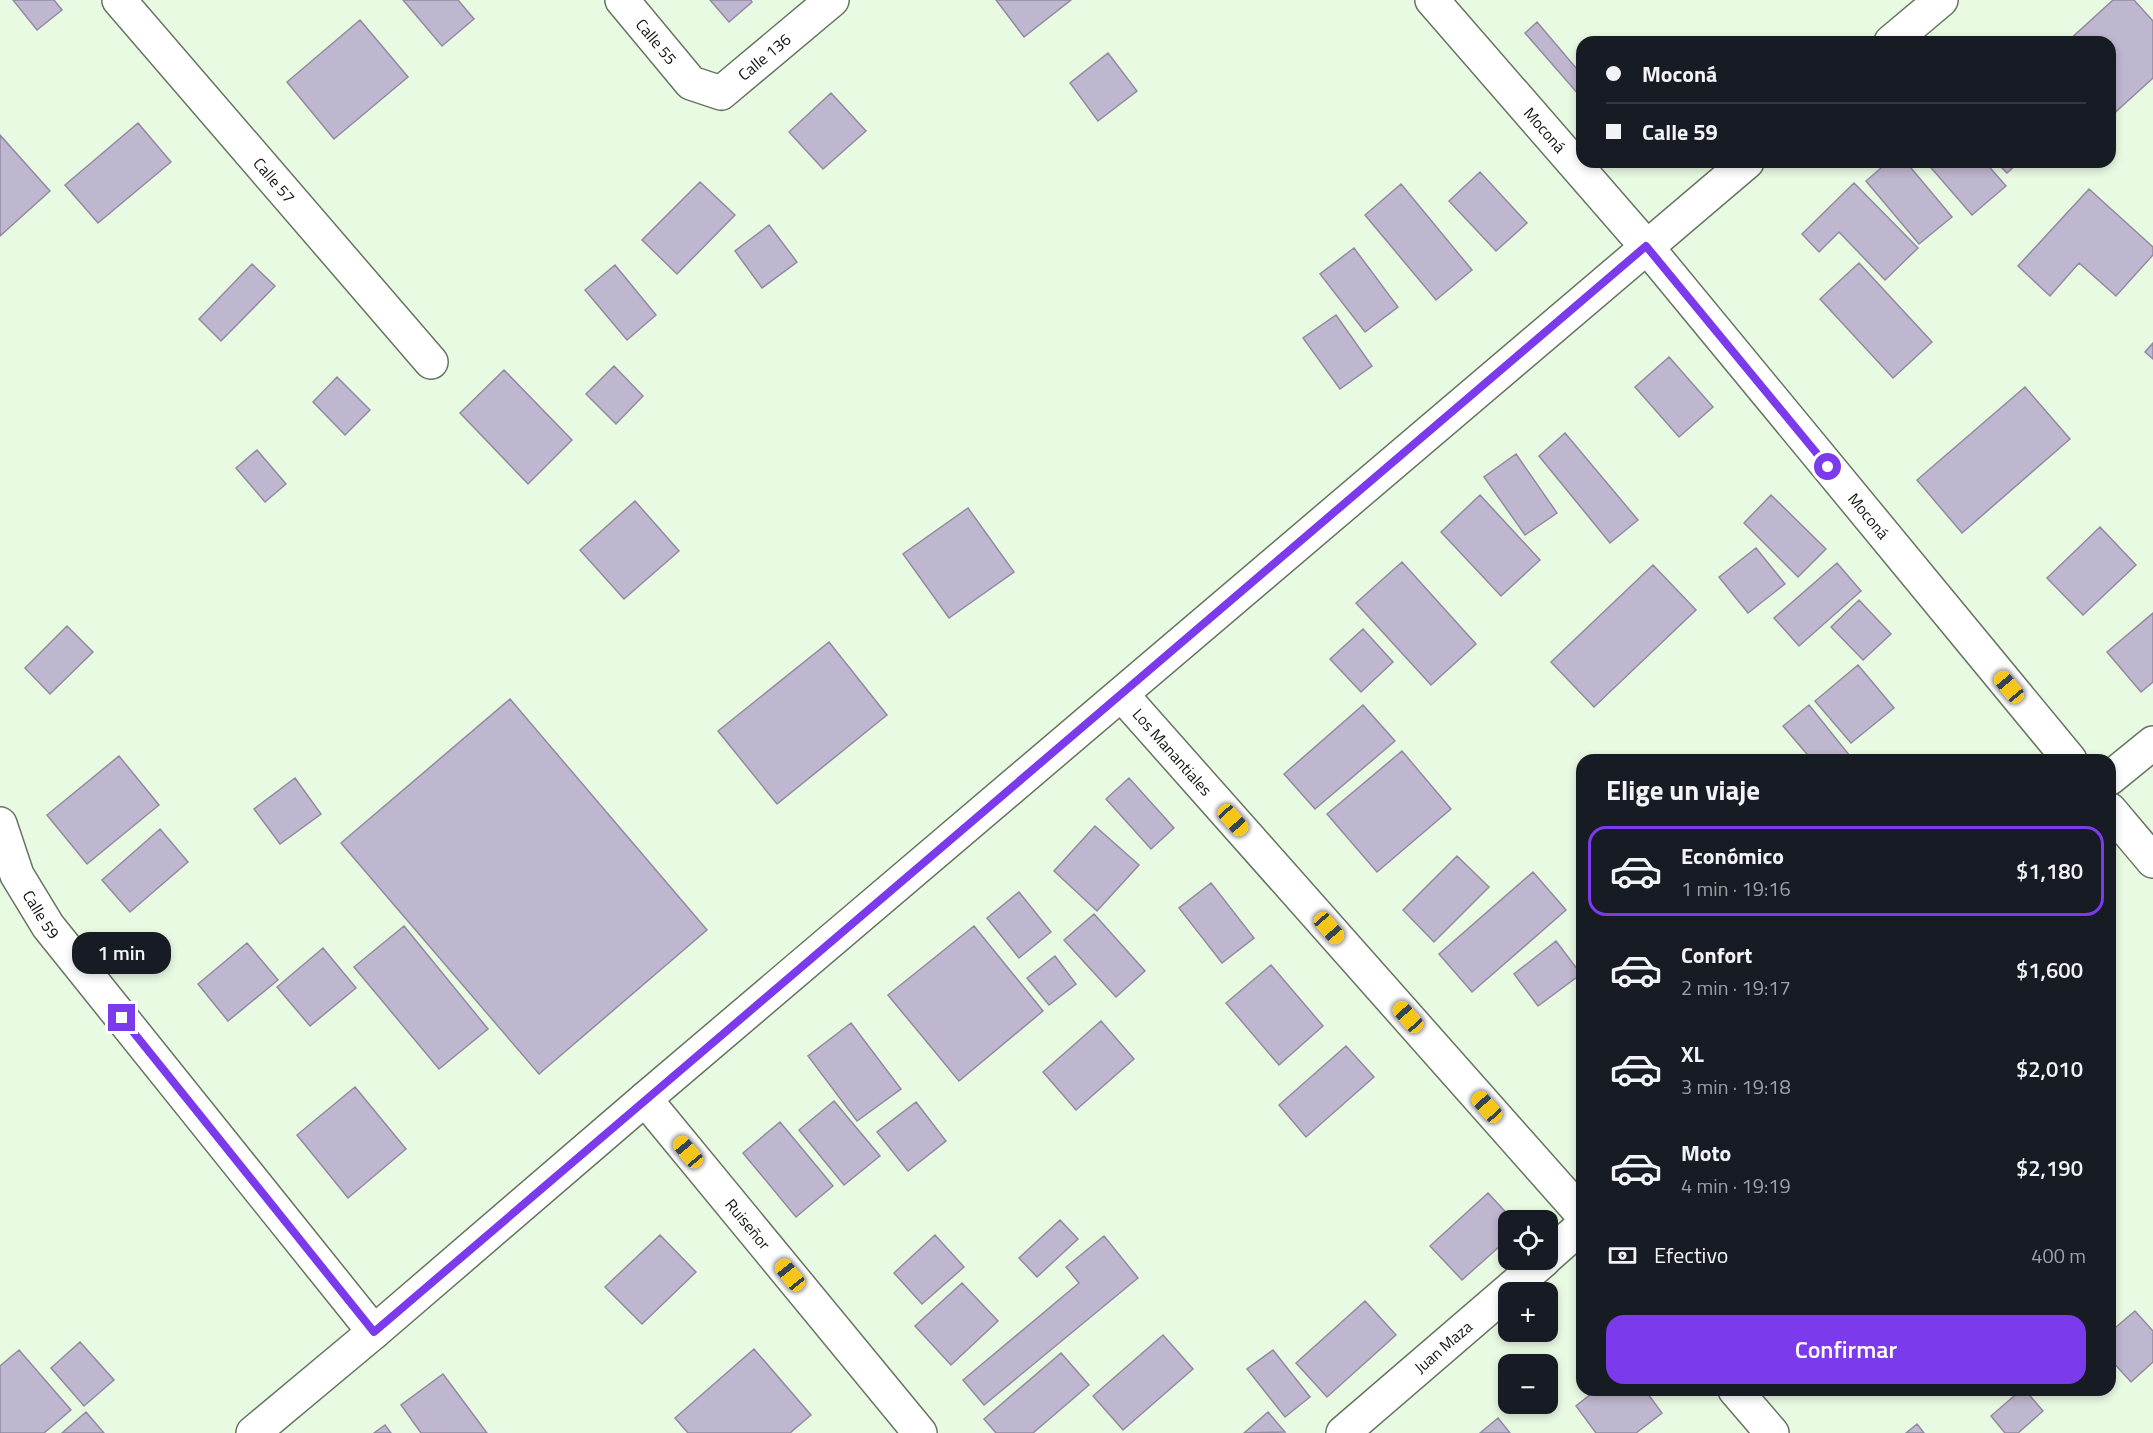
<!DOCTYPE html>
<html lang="es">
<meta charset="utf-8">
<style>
:root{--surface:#171b24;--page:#20242c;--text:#f1f3f6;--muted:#9ea1a6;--line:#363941;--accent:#7c3aed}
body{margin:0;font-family:"Titillium Web",sans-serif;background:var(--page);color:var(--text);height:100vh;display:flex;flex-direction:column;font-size:22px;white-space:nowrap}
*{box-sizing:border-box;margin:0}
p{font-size:20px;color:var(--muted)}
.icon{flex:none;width:33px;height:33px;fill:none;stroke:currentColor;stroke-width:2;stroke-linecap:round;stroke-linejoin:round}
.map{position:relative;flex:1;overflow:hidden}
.details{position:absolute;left:1576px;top:754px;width:540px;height:642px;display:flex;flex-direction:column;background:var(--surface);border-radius:18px;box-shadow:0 3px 9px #0003}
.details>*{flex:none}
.guide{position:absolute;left:1576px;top:36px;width:540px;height:132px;border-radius:18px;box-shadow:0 3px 9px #0003;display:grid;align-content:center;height:132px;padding:0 30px;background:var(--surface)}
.fabs{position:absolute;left:1498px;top:1210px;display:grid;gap:12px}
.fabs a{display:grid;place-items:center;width:60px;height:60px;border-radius:12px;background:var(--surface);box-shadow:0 3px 9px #0003;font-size:30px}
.end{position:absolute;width:27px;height:27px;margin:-14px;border:8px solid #7c3aed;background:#fff;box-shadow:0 0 0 3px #fff}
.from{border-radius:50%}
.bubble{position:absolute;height:42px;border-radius:18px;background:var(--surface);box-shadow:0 3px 9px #0003;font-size:20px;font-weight:600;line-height:42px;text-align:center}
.car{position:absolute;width:18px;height:36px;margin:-18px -9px;border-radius:8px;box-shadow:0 0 4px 2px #0007;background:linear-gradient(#f5c518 24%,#345 0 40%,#f5c518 0 76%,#345 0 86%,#f5c518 0)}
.guide b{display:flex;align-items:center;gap:21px;height:57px;font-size:22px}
.guide b+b{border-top:2px solid var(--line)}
.guide i{width:15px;height:15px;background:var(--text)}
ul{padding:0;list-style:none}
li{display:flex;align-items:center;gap:18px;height:90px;margin:0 12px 9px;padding:0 18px;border:3px solid transparent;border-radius:18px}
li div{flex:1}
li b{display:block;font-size:22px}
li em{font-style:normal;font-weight:600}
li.on{border-color:var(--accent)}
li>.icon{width:54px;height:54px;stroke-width:1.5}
h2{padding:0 30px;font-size:27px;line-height:72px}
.pay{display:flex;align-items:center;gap:15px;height:66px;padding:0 30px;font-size:22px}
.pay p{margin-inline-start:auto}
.primary-button{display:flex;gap:12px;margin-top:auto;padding:12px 30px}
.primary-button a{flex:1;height:69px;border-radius:18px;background:var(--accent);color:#fff;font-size:24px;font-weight:600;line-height:69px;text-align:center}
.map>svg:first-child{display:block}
</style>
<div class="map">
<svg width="2153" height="1433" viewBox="0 0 2153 1433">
<rect width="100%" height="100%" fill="#e9fae3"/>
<path fill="#bfb6cf" stroke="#928aa1" stroke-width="1.5" d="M13,0H54L62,10L37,30Z
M403,0H458L474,19L442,46Z
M710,0H751L752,2L729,22Z
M996,0H1071L1024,37Z
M2113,0H2134L2153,21V78L2110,117V42H2067Z
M360,20L408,77L334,139L287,82Z
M1537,22L1582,75V92L1579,95L1525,33Z
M1108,53L1137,91L1098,121L1070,83Z
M831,93L866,131L823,169L789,132Z
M138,123L171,162L98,223L65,185Z
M0,135L50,191L0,236Z
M1888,162H1906L1952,217L1919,244L1866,181Z
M1926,162H1985L2006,186L1972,215Z
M1996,162H2019L2007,173Z
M1480,172L1527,223L1496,251L1449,201Z
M700,182L735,215L677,274L642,240Z
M1854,183L1918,248L1885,280L1839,232L1819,252L1802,234Z
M1401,184L1472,270L1436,300L1365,215Z
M2089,189L2153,247V255L2116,296L2079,263L2050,296L2018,266Z
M769,225L797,262L762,288L735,251Z
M1354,248L1398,307L1365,332L1320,274Z
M1859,263L1932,342L1893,378L1820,299Z
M252,264L275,286L221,341L199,319Z
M615,265L656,315L627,340L585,290Z
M1336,315L1372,366L1340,389L1303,338Z
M2153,343V359L2145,352Z
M1669,357L1713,407L1679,437L1635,387Z
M614,366L643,396L616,424L586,394Z
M504,370L572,440L528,484L460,413Z
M337,377L370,410L345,435L313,402Z
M2025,387L2070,439L1962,533L1917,480Z
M1565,433L1638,520L1610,543L1539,456Z
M257,450L286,484L265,502L236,468Z
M1516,454L1557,513L1525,535L1484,477Z
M1480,495L1540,560L1501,596L1441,532Z
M1771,495L1826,549L1798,577L1744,523Z
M635,501L679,551L624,599L580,550Z
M968,508L1014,572L949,618L903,554Z
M2100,527L2136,565L2083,615L2047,578Z
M1756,548L1785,584L1748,613L1719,577Z
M1402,562L1476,644L1431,685L1356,603Z
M1837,563L1861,591L1799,646L1774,618Z
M1653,565L1696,610L1594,707L1551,662Z
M1859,600L1891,634L1863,660L1831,627Z
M2153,613V682L2141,692L2107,652Z
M67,626L93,652L50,694L25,668Z
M1363,629L1393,662L1361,692L1330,659Z
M829,642L887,715L777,804L718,731Z
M1858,665L1894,708L1851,743L1815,701Z
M510,699L707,930L539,1074L341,843Z
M1363,705L1395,741L1315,809L1284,774Z
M1809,705L1850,756L1844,760H1812L1783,726Z
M1402,751L1451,809L1377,872L1327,814Z
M119,756L159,805L87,864L47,815Z
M295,778L321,814L280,844L254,809Z
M1129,778L1174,828L1151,849L1106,799Z
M1095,826L1139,865L1097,911L1054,871Z
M160,829L188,862L130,912L102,880Z
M1457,856L1489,887L1434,942L1403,910Z
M1533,872L1566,910L1472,992L1439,954Z
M1211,883L1254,938L1222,963L1179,908Z
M1019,892L1051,932L1019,958L987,918Z
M1094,914L1145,971L1116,997L1064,940Z
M404,926L488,1029L439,1069L354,967Z
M974,926L1043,1011L959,1081L888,995Z
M1556,941L1581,974L1538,1006L1514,974Z
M247,943L278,980L228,1021L198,984Z
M323,948L356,988L310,1026L277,987Z
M1055,956L1076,984L1049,1005L1027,978Z
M1271,965L1323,1026L1279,1065L1226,1003Z
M1101,1021L1134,1059L1076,1110L1043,1072Z
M851,1023L901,1089L857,1121L808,1056Z
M1346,1046L1374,1077L1306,1137L1279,1105Z
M355,1087L406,1149L348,1198L297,1135Z
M834,1101L880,1156L844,1185L799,1130Z
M916,1102L946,1141L908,1171L877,1132Z
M780,1122L833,1186L796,1217L743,1153Z
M1488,1193L1514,1221H1509V1238L1462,1280L1430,1246Z
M1060,1220L1078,1239L1037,1277L1019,1258Z
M660,1235L696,1272L642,1324L605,1287Z
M935,1235L964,1267L922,1304L894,1273Z
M1104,1236L1138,1278L984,1405L963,1380L1079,1283L1066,1267Z
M962,1283L998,1321L951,1365L915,1326Z
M1365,1301L1396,1335L1327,1397L1296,1363Z
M2135,1311L2153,1331V1362L2131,1382L2110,1359V1332Z
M1163,1335L1193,1369L1123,1430L1093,1396Z
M80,1342L114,1380L84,1406L51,1368Z
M754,1349L811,1415L790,1433H688L675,1418Z
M19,1350L71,1410L44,1433H0V1366Z
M1273,1350L1310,1397L1285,1417L1247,1369Z
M1061,1353L1089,1385L1033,1433H996L984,1419Z
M443,1374L487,1433H421L401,1405Z
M1596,1390H1645L1662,1413L1636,1433H1596L1576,1406Z
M2021,1390H2025L2043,1411L2018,1433H2005L1991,1416Z
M86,1412L104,1433H62Z
M1268,1412L1285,1432L1244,1433Z
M1498,1418L1510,1433H1480Z
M1917,1424L1924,1433H1906Z
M385,1425L391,1433H374Z"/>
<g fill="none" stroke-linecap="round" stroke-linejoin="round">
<g stroke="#657460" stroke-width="36">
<g id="minor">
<path id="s1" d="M119,0L431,362"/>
<path id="s2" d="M622,0L691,83L721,93L832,0"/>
<path id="s3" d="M1432,0L1646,246L2070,760"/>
<path id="s4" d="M1122,695L1582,1214"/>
<path d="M2110,778L2153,743"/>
<path d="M2110,810L2153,861"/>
<path id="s5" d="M0,824L17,875L48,926L374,1332"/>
<path id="s6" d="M645,1099L920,1433"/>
<path d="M1548,1256L1582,1226"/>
<path d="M1735,1390L1772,1433"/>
<path id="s7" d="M1343,1433L1544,1260"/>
</g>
</g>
<g stroke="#657460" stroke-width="36">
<path id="secondary" d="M1891,42L1941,0
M253,1433L374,1332L645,1099L1747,162"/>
</g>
<use href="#minor" stroke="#fff" stroke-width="33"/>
<use href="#secondary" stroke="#fff" stroke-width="33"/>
</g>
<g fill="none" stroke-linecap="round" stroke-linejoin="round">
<path stroke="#7c3aed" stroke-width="8" d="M122,1018L374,1332L1646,246L1828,467"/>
</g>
<g text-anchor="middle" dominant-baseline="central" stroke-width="4.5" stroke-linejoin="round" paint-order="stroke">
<g font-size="16" fill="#0e140c" stroke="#fff">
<text stroke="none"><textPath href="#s2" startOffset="54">Calle 55</textPath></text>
<text stroke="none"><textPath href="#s2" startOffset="196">Calle 136</textPath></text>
<text stroke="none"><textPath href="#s3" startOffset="172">Moconá</textPath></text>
<text stroke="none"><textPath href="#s1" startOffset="238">Calle 57</textPath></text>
<text stroke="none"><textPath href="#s3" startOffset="676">Moconá</textPath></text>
<text stroke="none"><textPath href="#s4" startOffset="76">Los Manantiales</textPath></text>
<text stroke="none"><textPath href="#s5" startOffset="100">Calle 59</textPath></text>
<text stroke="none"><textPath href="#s6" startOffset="162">Ruiseñor</textPath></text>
<text stroke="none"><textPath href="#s7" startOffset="132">Juan Maza</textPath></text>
</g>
</g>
</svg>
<div class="fabs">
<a><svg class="icon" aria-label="locate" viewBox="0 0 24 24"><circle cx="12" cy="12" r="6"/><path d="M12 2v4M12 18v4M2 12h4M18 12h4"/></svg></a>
<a>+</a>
<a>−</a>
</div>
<i class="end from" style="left:1828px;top:467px"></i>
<i class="end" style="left:122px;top:1018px"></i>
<div class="bubble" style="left:72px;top:932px;width:99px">1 min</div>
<i class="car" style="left:2009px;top:687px;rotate:320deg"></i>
<i class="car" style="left:1233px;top:820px;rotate:138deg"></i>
<i class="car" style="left:1329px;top:928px;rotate:139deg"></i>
<i class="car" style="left:1408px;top:1017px;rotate:318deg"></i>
<i class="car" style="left:1487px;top:1107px;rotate:318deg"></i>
<i class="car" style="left:688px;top:1152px;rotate:320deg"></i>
<i class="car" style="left:790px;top:1275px;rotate:321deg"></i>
<div class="guide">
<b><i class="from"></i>Moconá</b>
<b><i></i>Calle 59</b>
</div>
<section class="details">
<h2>Elige un viaje</h2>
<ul>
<li class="on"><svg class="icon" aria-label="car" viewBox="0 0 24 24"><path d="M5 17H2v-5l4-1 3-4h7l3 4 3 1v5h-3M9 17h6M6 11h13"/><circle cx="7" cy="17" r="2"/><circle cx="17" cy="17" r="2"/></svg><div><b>Económico</b><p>1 min · 19:16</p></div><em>$1,180</em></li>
<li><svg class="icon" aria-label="car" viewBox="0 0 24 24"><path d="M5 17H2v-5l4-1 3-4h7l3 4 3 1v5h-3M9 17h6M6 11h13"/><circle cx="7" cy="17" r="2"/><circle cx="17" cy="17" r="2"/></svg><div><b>Confort</b><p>2 min · 19:17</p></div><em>$1,600</em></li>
<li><svg class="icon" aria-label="car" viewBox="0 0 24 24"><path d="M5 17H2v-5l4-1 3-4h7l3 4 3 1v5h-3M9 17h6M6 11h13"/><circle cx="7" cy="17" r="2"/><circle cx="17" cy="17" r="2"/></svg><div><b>XL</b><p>3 min · 19:18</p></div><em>$2,010</em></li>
<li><svg class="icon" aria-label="car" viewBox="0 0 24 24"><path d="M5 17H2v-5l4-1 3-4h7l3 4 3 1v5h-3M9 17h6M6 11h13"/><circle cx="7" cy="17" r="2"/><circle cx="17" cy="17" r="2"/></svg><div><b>Moto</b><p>4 min · 19:19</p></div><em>$2,190</em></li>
</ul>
<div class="pay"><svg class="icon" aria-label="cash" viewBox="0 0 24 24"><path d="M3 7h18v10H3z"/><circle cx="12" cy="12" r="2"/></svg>Efectivo<p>400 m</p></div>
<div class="primary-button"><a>Confirmar</a></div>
</section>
</div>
